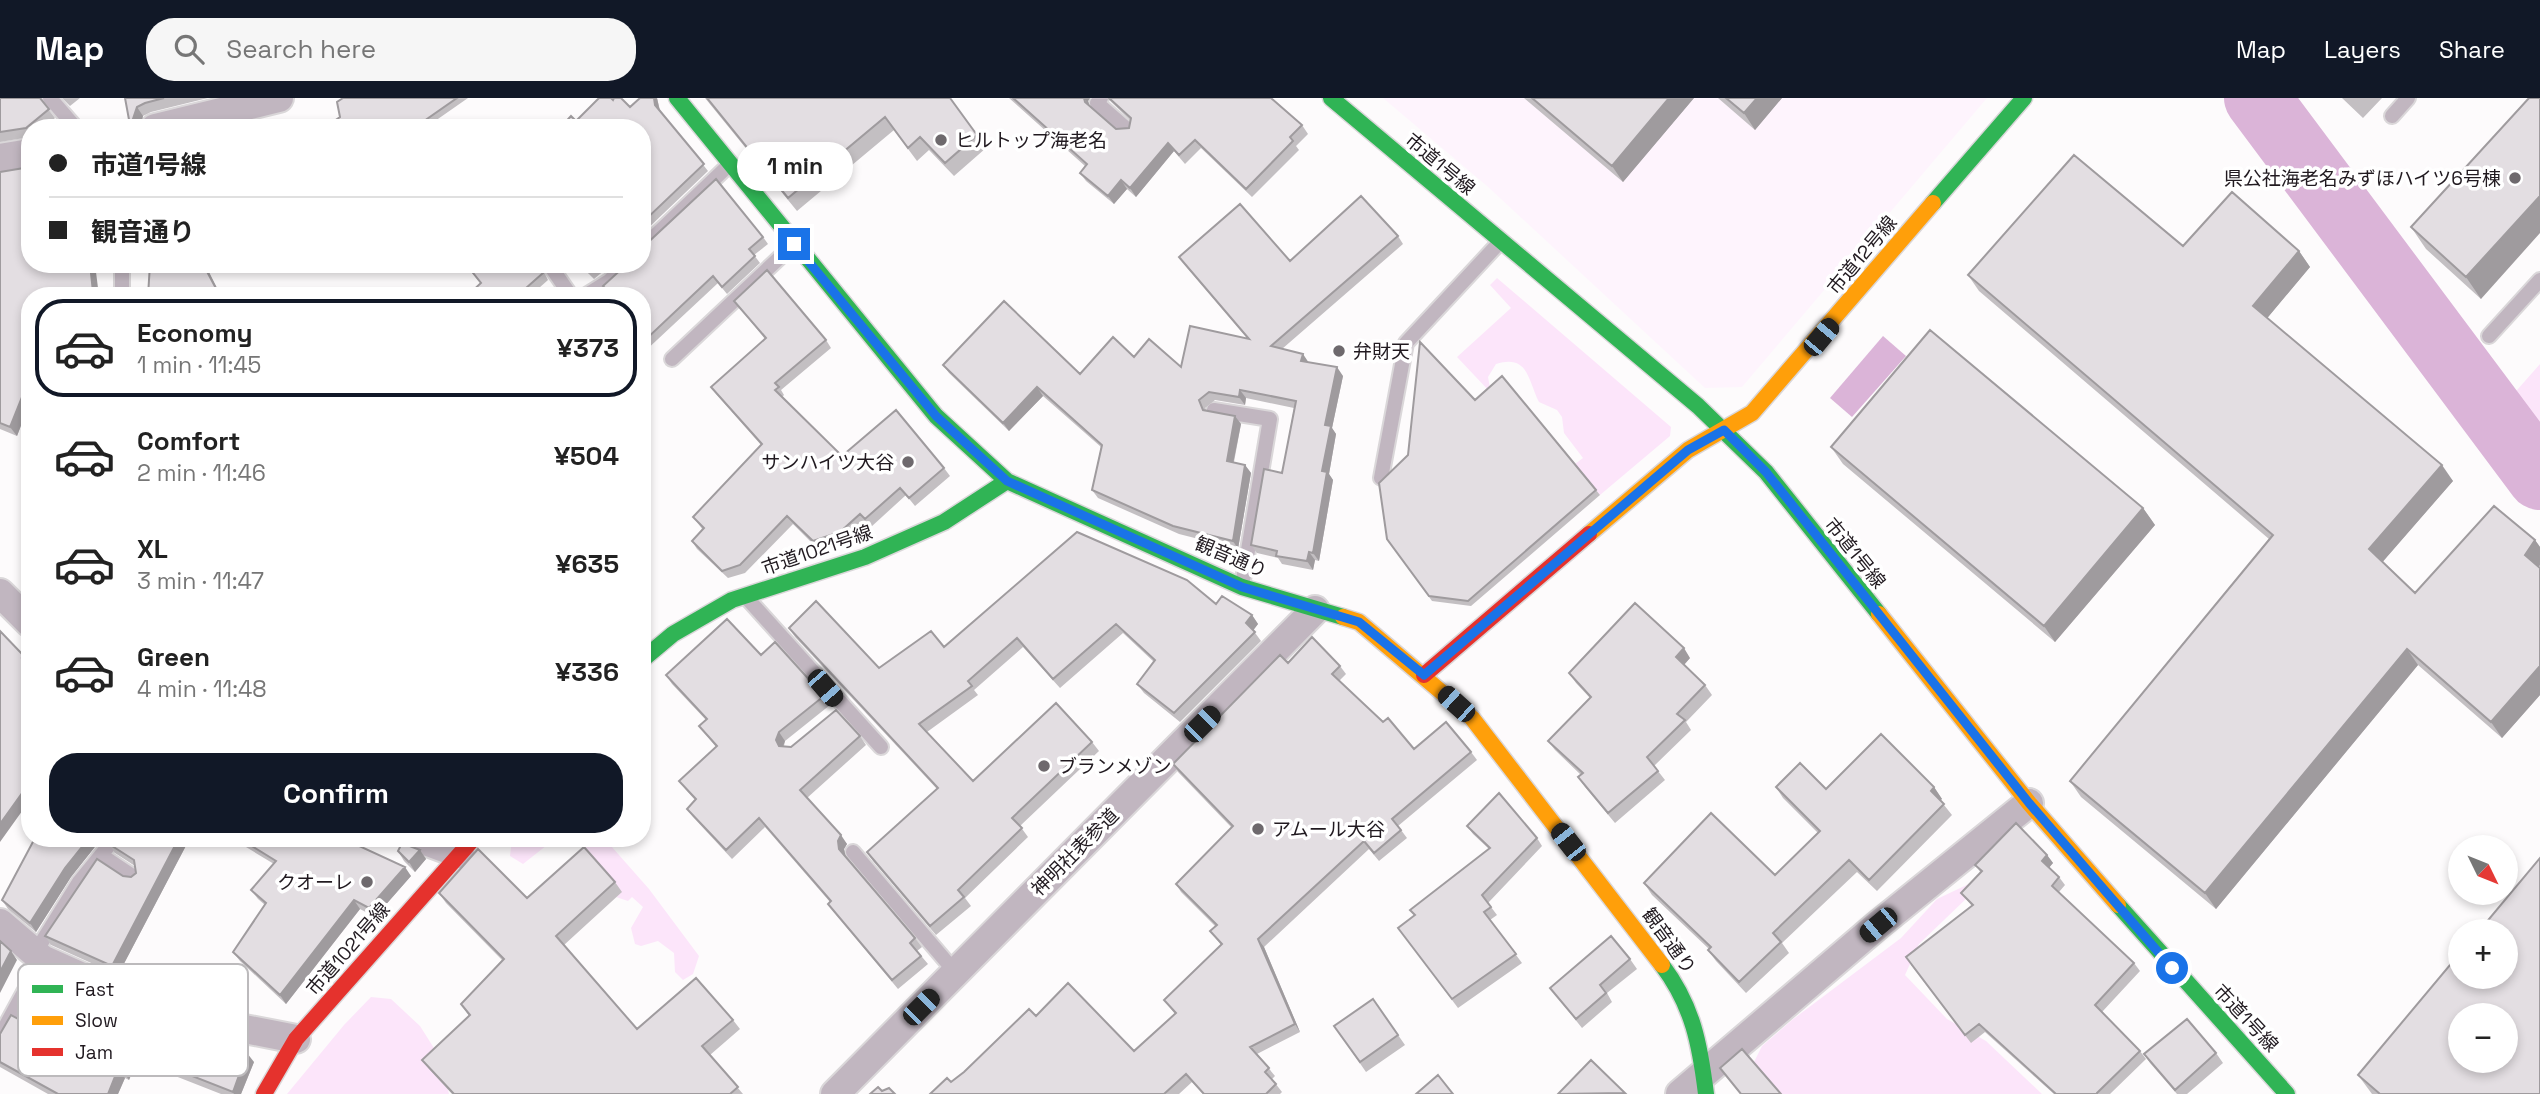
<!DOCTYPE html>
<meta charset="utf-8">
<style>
:root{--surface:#fff;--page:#f6f6f6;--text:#222;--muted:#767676;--line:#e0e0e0;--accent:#111827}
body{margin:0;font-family:"Space Grotesk","Noto Sans JP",sans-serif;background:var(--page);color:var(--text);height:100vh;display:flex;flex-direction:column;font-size:26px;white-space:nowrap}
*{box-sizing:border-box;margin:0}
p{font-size:23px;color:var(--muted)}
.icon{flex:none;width:38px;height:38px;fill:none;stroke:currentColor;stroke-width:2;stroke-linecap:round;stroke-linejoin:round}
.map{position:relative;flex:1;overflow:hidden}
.panel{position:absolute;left:21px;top:189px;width:630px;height:560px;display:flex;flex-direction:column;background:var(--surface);border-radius:28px;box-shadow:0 4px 10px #0003}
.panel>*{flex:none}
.banner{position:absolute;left:21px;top:21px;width:630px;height:154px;border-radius:28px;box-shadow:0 4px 10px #0003;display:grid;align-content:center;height:154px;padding:0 28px;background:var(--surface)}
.needle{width:46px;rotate:133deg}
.tools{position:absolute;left:2448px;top:737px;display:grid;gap:14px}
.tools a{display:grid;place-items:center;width:70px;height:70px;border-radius:50%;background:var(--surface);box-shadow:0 4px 10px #0003;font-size:35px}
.end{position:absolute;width:32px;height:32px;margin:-16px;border:9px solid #1a73e8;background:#fff;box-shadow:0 0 0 4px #fff}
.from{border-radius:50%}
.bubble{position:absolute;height:49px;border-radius:24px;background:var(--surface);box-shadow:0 4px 10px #0003;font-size:23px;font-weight:700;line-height:49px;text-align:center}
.car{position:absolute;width:21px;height:42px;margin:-21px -10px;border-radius:9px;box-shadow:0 0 5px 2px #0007;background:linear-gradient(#222 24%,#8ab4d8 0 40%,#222 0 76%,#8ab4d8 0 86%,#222 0)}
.banner b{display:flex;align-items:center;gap:24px;height:66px;font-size:26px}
.banner b+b{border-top:2px solid var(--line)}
.banner i{width:18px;height:18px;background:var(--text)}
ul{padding:12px 0 0;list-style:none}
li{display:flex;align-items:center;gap:21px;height:98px;margin:0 14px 10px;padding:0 14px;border:4px solid transparent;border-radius:28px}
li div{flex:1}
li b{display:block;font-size:26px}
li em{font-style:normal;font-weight:700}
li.current{border-color:var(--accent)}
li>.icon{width:63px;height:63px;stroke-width:1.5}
.primary-button{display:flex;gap:14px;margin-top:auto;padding:14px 28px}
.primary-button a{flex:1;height:80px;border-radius:28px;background:var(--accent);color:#fff;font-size:28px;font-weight:700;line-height:80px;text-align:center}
header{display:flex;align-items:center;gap:42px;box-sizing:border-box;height:98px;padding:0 35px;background:var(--accent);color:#fff}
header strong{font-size:33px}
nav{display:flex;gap:38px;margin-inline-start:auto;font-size:24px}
.search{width:490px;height:63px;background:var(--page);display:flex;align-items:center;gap:18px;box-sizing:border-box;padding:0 24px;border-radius:28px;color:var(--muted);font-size:26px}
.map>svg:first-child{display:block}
</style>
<header>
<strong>Map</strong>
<div class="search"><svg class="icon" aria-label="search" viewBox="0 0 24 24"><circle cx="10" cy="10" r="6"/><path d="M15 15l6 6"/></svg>Search here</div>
<nav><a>Map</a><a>Layers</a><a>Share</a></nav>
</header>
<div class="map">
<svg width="2540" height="996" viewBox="0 0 2540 996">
<rect width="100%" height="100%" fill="#fdfbfc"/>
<path fill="#fef4fd" d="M1383,0H1987L1742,289L1705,290L1487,88Z"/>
<path fill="#fce5fa" d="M1497,180L1671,329L1670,338L1600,397L1575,366L1583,360L1564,335L1562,319L1557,312L1539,304C1528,283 1529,256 1496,266L1488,279L1491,295L1457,259L1511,210L1490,187Z
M2540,266V334L2510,300Z
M512,740H556L523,766L510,758Z
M582,740H604L649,791L699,858L693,876L683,882L675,874L674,855L658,843L641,848L635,846L631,830L643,809L632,799L628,803L610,797L584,752Z
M1994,774L1919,846L1905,877L1947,921L1986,943L2042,996H1776L1753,966L1762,948L1792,922L1901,840L1937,801Z
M371,899L391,901L420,928L439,958L449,996H287L344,927Z"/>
<path fill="#dbb4d8" d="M1883,238L1906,258L1852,319L1830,300Z"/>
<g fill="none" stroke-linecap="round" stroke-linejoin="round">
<path stroke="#dbb4d8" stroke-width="66" d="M2257,0L2540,379"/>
<g stroke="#dad7d9" stroke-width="18">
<path id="lane" d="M50,0L76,30
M1101,0L1097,5L1128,32
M2392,18L2408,0
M642,150L729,67
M122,166V198
M549,166L571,198
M585,198L609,183L626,166
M2489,238L2540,182
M672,261L793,147
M1214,312L1270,321L1242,488
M1381,380L1406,245L1499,145
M746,499L881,649
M853,754L956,875
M101,757L134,779
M35,855L79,784L115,740
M0,938L42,861"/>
</g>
<g stroke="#dad7d9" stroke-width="32">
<path id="street" d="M155,30L279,0
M0,60L30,55
M0,495L30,525
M417,740L460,756
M0,825L42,861L163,915L296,941
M835,996L1315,512
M1680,996L1878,827L2029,705"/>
</g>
<g stroke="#dad7d9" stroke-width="19">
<path id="fast" d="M677,0L936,318L1007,383L1242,489L1343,519
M1331,0L1698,308L1766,374L1879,516
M1933,105L2024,0
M642,562L673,536L732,502L865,459L944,424L1007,383
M2118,807L2287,996
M1662,867C1693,908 1700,947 1706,996"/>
</g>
<g stroke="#dad7d9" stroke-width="19">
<path id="slow" d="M1589,436L1688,352L1752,315L1933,105
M1879,516L2029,705L2118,807
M1343,519L1359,524L1472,620L1662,867"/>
</g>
<g stroke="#dad7d9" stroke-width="19">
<path id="jam" d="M1424,577L1589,436
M264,996L296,941L474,740"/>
</g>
<use href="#lane" stroke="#c1b6c0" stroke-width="14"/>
<use href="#street" stroke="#c1b6c0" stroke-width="28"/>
<use href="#fast" stroke="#30b455" stroke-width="16"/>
<use href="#slow" stroke="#ff9f0a" stroke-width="16"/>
<use href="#jam" stroke="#e5322d" stroke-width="16"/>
</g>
<path fill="#c3bfc2" d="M0,0L41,2L55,20L44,30H30V39L0,44Z
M62,0H80L70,8Z
M125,0H208L151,14L143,18L140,30H132L130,27Z
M343,0H468L425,30H324L340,19Z
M640,0H657L660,12L708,73L642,136V30L613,2L630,9Z
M705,0H950L986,50L954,78L929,52L917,63L894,32L797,113Z
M1009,0H1090L1088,3L1089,8L1116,31L1129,30L1130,22L1107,0H1271L1302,27L1308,36L1296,48L1299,52L1252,99L1201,50L1185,66L1174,53L1136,99L1127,91L1114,106L1086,83L1080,75L1085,68Z
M1524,0H1694L1623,84Z
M1718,0H1782L1755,32Z
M2342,0H2382L2363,20Z
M2529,0L2481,201L2426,151L2411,129Z
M0,74L99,195L30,198V304L17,338L0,331Z
M1398,138L1403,146L1282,251L1308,264L1343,278L1332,330L1336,336L1329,376L1333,382L1319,463L1315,462L1313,472L1282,466L1278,460L1257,455L1251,447L1282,375L1294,310L1246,300L1245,307L1215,302L1205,310L1206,312L1235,318L1241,326L1234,364L1245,367L1251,375L1238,451L1179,436L1098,400L1092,392L1101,349L1043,298L1009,333L949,275L943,267L1080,276L1134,259L1181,269L1248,241L1185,167L1179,159L1290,163Z
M763,139L768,146L754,157L760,165L727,196L718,185L642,256V198H610L603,188Z
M2183,148L2299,153L2310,169L2267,220L2453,383L2382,464L2415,495L2535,442L2540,449V467L2539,469L2540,470V597L2502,640L2418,567L2216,811L2081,699L2070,683L2269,441L1979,193L1968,177Z
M465,166H540L548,182L530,198H467L481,186Z
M568,166H612L594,181L582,169L577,174Z
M734,203L826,242L831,250L781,292L784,297L782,299L842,358L944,370L950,378L915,408L906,397L871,429L865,423L846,442L818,451L793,426L745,475L728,480L697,451L692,443L703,432L693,419L761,347L717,297L711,289L765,241Z
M1475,302L1596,392L1600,397L1471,508L1432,503L1387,441Z
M1831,349L2143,410L2155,427L2055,544L1843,366Z
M1216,506L1252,517L1258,526L1253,532L1261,543L1180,624L1144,595L1137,586L1154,564L1123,535L1060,590L1023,549L974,592L978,597L927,634L973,683L1092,644L1099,653L1020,728L1028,739L965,800L971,808L936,837L873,763L867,754L937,691L795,539L789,530L879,570L944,549Z
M761,557L824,598L830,607L785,643L784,648L791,649L860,638L866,647L807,700L847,746L844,751L845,758L915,840L922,849L917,853L928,866L898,891L834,814L828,806L830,804L765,729L732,761L693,719L687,711L695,702L686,692L679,683L716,649L699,628L706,622L672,586L666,577Z
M1690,560L1684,567L1705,587L1712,597L1686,624L1691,632L1654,668L1665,682L1615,725L1585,689L1578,679L1581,677L1555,652L1548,643L1590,600L1576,585L1569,575Z
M1288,565L1340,568L1346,576L1339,583L1414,651L1471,654L1477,662L1398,728L1407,740L1379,763L1369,751L1264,849L1300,934L1257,956L1275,978L1272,981L1282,994L1280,996H1203L1192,984L1179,996H930L951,984L1036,918L1134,953L1175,916L1164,902L1221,847L1210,833L1215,828L1181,794L1176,786L1232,730L1178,674L1173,666Z
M1776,689L1826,691L1934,689L1942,701L1940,702L1952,717L1877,793L1857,774L1782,845L1789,855L1746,895L1716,863L1708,852L1709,851L1652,797L1644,785L1775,777L1818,735L1783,700Z
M1467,728L1537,740L1542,748L1488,805L1497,817L1490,822L1522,865L1458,910L1398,830L1415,818L1410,812L1489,751L1473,736Z
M35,740H102L71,779L36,834L8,811L2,802Z
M113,740H190L118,877L51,847L45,838L123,778L131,779L136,775L135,768L115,755L109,746Z
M231,740H342L411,778L375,819L360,811L286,906L240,863L233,854L265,807L258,801L251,792L274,766Z
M420,752L426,761L415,774L404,763L398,753Z
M2047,757L2053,765L2049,769L2059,779L2065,787L2059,794L2134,865L2140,873L2102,914L2140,953L2146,961L2110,996H2054L1985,934L1971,945L1911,867L1972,808L1961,795L1981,775L1975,767Z
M615,784L622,794L564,847L637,931L733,922L740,931L710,957L743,996H452L429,971L422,962L469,918L461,906L502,862L446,805L439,795L527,800Z
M1630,861L1637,871L1607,895L1612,904L1582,930L1550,890Z
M1373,901L1405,947L1366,974L1334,928Z
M0,936L91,961L171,937L254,964L241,996H221L137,963L129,982L125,980L118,996H48L0,969Z
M2216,955L2223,965L2187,996H2177L2150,965L2144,956Z
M2358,977L2540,996H2372Z"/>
<path fill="#9f9b9e" d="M654,0H657L660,14L655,7Z
M1084,0H1090L1088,3L1091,12Z
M1669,0H1694L1623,84L1612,68Z
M1757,0H1782L1755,32L1744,15Z
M137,9L143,18L140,30H135L132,24Z
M1168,45L1174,53L1136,99L1130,90Z
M1121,82L1127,91L1114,106L1108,98Z
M2540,98V135L2481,201L2466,179Z
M2299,153L2310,169L2264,224L2253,208Z
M90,166H95L99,198L93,194Z
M203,166H205L221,198H220Z
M573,166H580L582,169L577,174L572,168Z
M1303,256L1309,265L1301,263Z
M1337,269L1343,278L1332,330L1336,336L1329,376L1333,382L1319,463L1313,455L1325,327Z
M30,279V304L17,338L10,329Z
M1037,289L1043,298L1009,333L1003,325Z
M1240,292L1246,300L1245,307L1239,299Z
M1235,318L1241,326L1232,371L1227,363Z
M1245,367L1251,375L1238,451L1233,443Z
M2442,367L2453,383L2380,467L2369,451Z
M2143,410L2155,427L2055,544L2044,528Z
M2535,442L2540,449V467L2536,472L2525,457Z
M1309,454L1315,462L1313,472L1307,463Z
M1252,517L1258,526L1252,534L1246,525Z
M1684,550L1690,560L1682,569L1676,559Z
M2407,551L2418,567L2216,811L2205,795Z
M2540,568V597L2502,640L2491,624Z
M779,634L785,643L782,651L779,648L776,642Z
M30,684V702L0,744V726Z
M1934,689L1942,701L1938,704L1931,693Z
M841,737L847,746L844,751L846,760L839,751L838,743Z
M89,740H102L71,779L36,834L30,825L65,770Z
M179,740H190L118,877L112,868Z
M420,752L426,761L415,774L409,764Z
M2047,757L2053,765L2048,771L2042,763Z
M405,769L411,778L375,819L369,810Z
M354,802L360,811L286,906L280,897Z
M1258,841L1264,849L1300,934L1295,926Z
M11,853L17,862L0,895V874Z
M131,954L137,963L129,982L123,973Z
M247,955L254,964L241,996H234L233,994Z
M118,971L125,980L118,996H108Z"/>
<path fill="#e3dee2" stroke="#9f9b9e" stroke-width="2" fill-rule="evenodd" d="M0,0H40L49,11L26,30L0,34Z
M125,0H164L145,5L137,9L132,24L135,30H133L130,27Z
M343,0H457L414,30H324L340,19L337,4Z
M599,0H611L613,2L614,0H621L630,9L640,0H654L655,7L704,66L642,125V30H560L571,18L576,23Z
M707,0H950L977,37L945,65L920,39L908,50L885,19L788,100Z
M1013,0H1084L1085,4L1116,31L1129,30L1131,20L1109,0H1271L1302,27L1290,39L1293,43L1246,91L1195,42L1179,57L1168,45L1130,90L1121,82L1108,98L1080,75L1087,66Z
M1532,0H1669L1612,68Z
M1726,0H1757L1744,15Z
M2529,0H2540V98L2466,179L2411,129Z
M2074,57L2183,148L2232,94L2299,153L2253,208L2442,367L2369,451L2415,495L2494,408L2535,442L2525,457L2540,470V568L2491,624L2407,551L2205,795L2070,683L2273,437L1968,177Z
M30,69V166H90L93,194L112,198H30V279L10,329L0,325V74Z
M716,81L763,139L749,151L755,158L722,189L713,178L642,245V198H612L603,188L627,166H642V150Z
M1361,98L1398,138L1271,248L1303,256L1301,263L1337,269L1325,327L1331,328L1322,373L1327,374L1313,455L1309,454L1307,463L1276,458L1277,453L1251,447L1264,371L1282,375L1296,303L1240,292L1239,299L1209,294L1199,302L1203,312L1235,318L1227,363L1245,367L1233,443L1173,428L1092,392L1102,347L1037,289L1003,325L943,267L1004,203L1080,276L1113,239L1134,259L1149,241L1181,269L1190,228L1249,241L1179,159L1240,106L1290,163Z
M150,166H203L220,198H148Z
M466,166H539L543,175L517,198H467L481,185Z
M581,166H598L589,174Z
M767,172L826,242L775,285L779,289L775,292L842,358L896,312L944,370L909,400L900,390L865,421L860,416L840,434L813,443L787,418L740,467L722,473L692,443L704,430L693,419L762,346L711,289L766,240L734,203Z
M1930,232L2143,410L2044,528L1831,349Z
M1420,244L1475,302L1502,278L1596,392L1468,503L1429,498L1387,441L1379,385L1408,357Z
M1077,434L1187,482L1216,506L1222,498L1252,517L1246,525L1255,534L1174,615L1137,586L1155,562L1116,526L1053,581L1017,540L968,583L972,588L919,626L973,683L1056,605L1092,644L1012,720L1022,730L958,792L964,799L930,828L867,754L938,690L789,530L816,503L879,570L931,533L944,549Z
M1635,505L1684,550L1676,559L1705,587L1677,616L1685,622L1647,659L1658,673L1608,715L1578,679L1583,675L1548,643L1591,599L1569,575Z
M727,521L761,557L775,544L824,598L779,634L776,642L779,648L791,649L836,612L860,638L800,692L841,737L838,743L839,751L915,840L910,845L921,858L892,882L828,806L831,803L759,720L726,752L687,711L696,701L679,683L717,648L699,628L707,621L666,577Z
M0,533L24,558L22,560L30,567V684L0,726Z
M1312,539L1340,568L1332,576L1383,624L1388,620L1414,651L1446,624L1471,654L1392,721L1401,732L1374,755L1364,743L1258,841L1295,926L1250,949L1269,970L1265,974L1276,986L1266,996H1204L1186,976L1164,996H930L947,980L951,984L964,974L1029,911L1036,918L1068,885L1134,953L1176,915L1164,902L1222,846L1210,833L1217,827L1176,786L1233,728L1173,666L1280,557L1288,565Z
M1881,636L1934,689L1931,693L1944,706L1869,782L1849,762L1773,835L1781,844L1739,884L1708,852L1711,849L1644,785L1711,715L1775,777L1820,733L1776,689L1800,665L1826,691Z
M1499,695L1537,740L1482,797L1491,809L1484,814L1516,856L1452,901L1398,830L1415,817L1410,812L1490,750L1467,728Z
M2016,725L2047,757L2042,763L2059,779L2052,788L2134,865L2095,907L2140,953L2097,995V996H2056L1979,926L1965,937L1906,859L1973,807L1961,795L1982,773L1975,767Z
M35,740H89L65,770L30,825L2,802Z
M113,740H179L112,868L45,838L97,761L123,778L131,779L136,775L134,762L109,746Z
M239,740H342L405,769L369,810L354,802L280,897L233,854L266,805L251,792L276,763Z
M402,745L420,752L409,764L398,753Z
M584,749L615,784L556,838L637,931L696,880L733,922L702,948L738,989L730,996H454L422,962L470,917L461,906L504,861L439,795L478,751L527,800Z
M2540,760V996H2380L2358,977L2460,855V878H2506V833H2479ZM2460,917H2506V962H2460Z
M1611,838L1630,861L1600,887L1606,895L1576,921L1550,890Z
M0,843L11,853L0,874Z
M1373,901L1398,937L1360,964L1334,928Z
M111,911L171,937L174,930L247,955L233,994L131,954L123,973L118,971L108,996H58L0,964V936L11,917L91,961Z
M2187,921L2216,955L2175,992L2144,956Z
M1742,951L1781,996H1741L1720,970Z
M1591,962L1625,995L1558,996Z
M1438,977L1453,996H1416Z
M878,989L882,993L889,990L895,996H870Z"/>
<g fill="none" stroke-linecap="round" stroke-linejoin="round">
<path stroke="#1a73e8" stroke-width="9" d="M794,146L936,318L1007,383L1242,489L1359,524L1424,577L1688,352L1724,332L1766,374L2029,705L2172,870"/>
</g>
<g fill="#6e696d" stroke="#fff" stroke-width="2.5">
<circle cx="941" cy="42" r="7"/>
<circle cx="2515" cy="80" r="7"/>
<circle cx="1339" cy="253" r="7"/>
<circle cx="908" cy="364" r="7"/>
<circle cx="1044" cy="668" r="7"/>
<circle cx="1258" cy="731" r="7"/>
<circle cx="367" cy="784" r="7"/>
</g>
<g text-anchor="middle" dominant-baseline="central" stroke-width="7" stroke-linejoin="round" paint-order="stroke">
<g font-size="19" fill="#211a20" stroke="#fff" text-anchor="start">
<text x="955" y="42">ヒルトップ海老名</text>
<text x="2501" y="80" text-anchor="end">県公社海老名みずほハイツ6号棟</text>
<text x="1353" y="253">弁財天</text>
<text x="894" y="364" text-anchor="end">サンハイツ大谷</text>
<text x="1058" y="668">ブランメゾン</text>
<text x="1272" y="731">アムール大谷</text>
<text x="353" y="784" text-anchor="end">クオーレ</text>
</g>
<g font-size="19" fill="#211a20" stroke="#fff">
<text transform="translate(1440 66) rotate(40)">市道1号線</text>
<text transform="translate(1862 157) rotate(-50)">市道12号線</text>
<text transform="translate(817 452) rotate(-19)">市道1021号線</text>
<text transform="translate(1855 455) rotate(51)">市道1号線</text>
<text transform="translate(1231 459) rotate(23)">観音通り</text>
<text transform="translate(1075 754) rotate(-45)">神明社表参道</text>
<text transform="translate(1669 843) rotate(54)">観音通り</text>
<text transform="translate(348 851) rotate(-49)">市道1021号線</text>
<text transform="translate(2246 920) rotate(47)">市道1号線</text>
</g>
</g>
<rect x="18" y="866" width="230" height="112" rx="10" fill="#fff" stroke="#bcbabc" stroke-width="2"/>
<rect x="32" y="887" width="31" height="8" fill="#30b455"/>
<rect x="32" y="918" width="31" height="9" fill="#ff9f0a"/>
<rect x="32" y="950" width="31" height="8" fill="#e5322d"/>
<g font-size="19" fill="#211a20">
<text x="75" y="898">Fast</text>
<text x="75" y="929">Slow</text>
<text x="75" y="961">Jam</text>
</g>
</svg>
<div class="tools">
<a><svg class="needle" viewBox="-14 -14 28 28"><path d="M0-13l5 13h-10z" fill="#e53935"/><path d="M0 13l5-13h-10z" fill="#767676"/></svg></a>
<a>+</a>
<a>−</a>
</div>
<i class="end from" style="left:2172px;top:870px"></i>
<i class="end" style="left:794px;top:146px"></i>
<div class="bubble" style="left:737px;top:44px;width:116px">1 min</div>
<i class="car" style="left:1821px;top:239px;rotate:40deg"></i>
<i class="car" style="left:825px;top:590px;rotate:139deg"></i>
<i class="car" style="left:1456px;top:606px;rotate:312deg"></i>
<i class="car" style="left:1202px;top:626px;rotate:45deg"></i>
<i class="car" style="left:1568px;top:744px;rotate:322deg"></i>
<i class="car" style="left:1878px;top:827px;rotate:230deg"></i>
<i class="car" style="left:921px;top:909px;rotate:45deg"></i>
<div class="banner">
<b><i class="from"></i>市道1号線</b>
<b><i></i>観音通り</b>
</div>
<section class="panel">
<ul>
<li class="current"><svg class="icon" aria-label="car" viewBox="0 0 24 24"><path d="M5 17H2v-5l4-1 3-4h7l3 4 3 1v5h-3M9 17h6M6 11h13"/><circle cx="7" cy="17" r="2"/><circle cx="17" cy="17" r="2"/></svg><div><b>Economy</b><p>1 min · 11:45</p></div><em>¥373</em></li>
<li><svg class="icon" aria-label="car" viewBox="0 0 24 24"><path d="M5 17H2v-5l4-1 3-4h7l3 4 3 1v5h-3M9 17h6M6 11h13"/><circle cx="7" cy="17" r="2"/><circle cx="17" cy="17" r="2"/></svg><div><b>Comfort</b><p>2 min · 11:46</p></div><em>¥504</em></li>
<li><svg class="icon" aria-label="car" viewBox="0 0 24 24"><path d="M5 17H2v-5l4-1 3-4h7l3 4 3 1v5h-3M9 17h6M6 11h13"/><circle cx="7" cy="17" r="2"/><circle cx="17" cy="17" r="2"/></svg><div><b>XL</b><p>3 min · 11:47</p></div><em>¥635</em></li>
<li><svg class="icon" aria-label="car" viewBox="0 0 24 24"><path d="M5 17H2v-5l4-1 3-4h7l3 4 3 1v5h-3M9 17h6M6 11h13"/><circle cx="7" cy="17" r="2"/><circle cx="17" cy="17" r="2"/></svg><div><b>Green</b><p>4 min · 11:48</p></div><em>¥336</em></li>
</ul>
<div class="primary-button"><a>Confirm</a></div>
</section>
</div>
